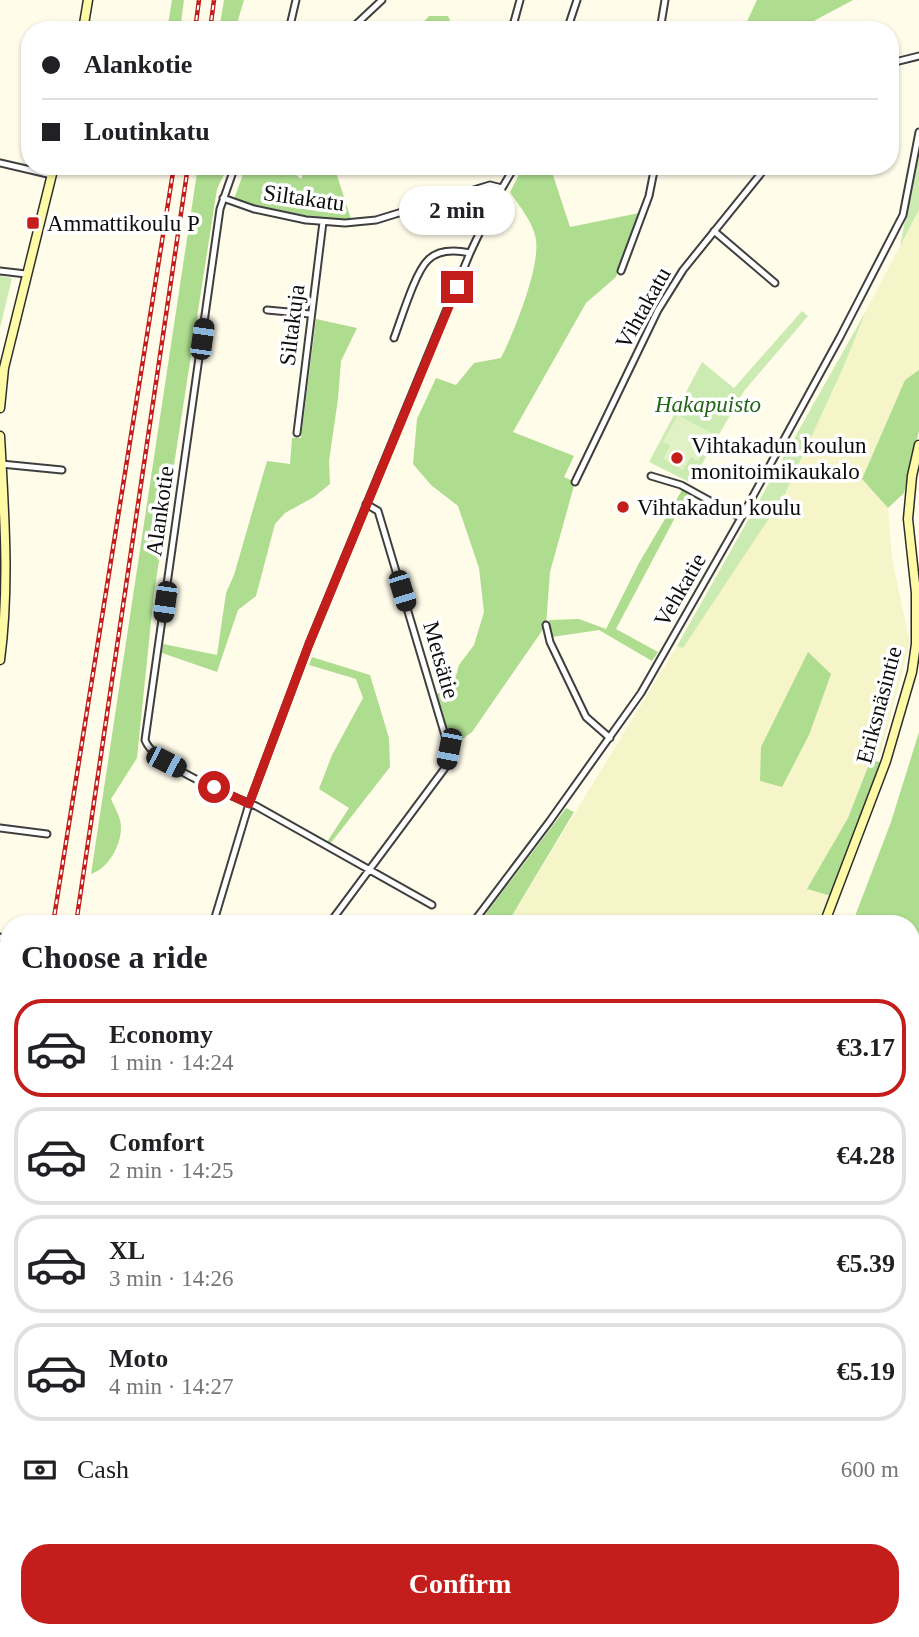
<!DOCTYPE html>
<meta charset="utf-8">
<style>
:root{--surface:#fff;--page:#f2f2f2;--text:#202124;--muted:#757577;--line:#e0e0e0;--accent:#c31e1c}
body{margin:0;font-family:"Times New Roman",serif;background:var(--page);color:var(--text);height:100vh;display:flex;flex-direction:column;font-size:26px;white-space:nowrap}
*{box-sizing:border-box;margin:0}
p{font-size:23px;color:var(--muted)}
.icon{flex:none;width:38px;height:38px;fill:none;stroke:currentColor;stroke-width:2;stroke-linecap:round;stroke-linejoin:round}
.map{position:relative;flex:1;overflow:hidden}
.sheet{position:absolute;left:0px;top:915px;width:920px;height:723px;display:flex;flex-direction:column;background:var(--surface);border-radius:28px 28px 0 0;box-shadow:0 2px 5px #0004}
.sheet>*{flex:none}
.guide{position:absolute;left:21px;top:21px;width:878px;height:154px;border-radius:28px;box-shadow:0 2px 5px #0004;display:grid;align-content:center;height:154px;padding:0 21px;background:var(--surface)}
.end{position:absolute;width:32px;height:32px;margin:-16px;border:9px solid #c31e1c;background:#fff;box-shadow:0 0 0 4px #fff}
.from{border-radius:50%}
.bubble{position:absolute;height:49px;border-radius:24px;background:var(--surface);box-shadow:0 2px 5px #0004;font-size:23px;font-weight:700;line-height:49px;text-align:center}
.car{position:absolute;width:21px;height:42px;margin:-21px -10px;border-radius:9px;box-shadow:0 0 5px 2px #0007;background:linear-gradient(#222 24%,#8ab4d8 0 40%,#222 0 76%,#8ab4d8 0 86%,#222 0)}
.guide b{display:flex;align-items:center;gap:24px;height:66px;font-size:26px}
.guide b+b{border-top:2px solid var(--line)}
.guide i{width:18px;height:18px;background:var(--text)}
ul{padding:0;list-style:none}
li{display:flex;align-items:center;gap:21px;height:98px;margin:0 14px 10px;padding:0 7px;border:4px solid var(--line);border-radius:28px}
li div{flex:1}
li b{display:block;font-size:26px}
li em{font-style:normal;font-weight:700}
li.on{border-color:var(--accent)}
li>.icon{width:63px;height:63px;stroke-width:1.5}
h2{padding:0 21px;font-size:32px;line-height:84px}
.pay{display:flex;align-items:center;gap:18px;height:77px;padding:0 21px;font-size:26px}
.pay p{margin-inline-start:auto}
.cta{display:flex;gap:14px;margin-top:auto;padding:14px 21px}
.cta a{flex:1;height:80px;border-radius:28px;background:var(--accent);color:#fff;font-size:28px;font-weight:700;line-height:80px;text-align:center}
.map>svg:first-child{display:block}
</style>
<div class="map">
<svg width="919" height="1637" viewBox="0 0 919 1637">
<rect width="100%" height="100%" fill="#fffcea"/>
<path fill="#f6f5c9" d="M919,210V370L905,381L862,479L888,508L892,559L910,644L880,755L873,754L848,818L808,890L831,896L819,924H507L677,646L683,647L784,496L843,368L861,320Z"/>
<path fill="#ccebb2" d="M919,148V210L900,246Z
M0,276L12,278L0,328Z
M802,311L808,316L744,391L691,483L649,462L702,362L734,388Z
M866,311L843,368L784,496L683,648L677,646Z"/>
<path fill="#aedd90" d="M172,0H184L180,30H167Z
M224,0H244L235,30H219Z
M757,0H853L810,23L807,30H743Z
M429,16H448L454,30H416Z
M198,166H228L217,189L154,593L137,758L111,799C114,806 118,813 120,820C125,839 110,868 91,874Z
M246,166H269L279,171L290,170L301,179L307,166H343L335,169L351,219H322L241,202L234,199Z
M532,166H550L570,227L639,213L616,277L586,303L513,432L574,456L564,477L575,482L550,572L546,625L472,732L449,749L434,696L454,683L459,665L474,645L484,612L479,568L458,506L431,485L413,464L417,419L436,378L456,385L474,363L501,358C514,332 540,268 536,240C534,223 519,206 510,192L519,175Z
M316,319L357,328L341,361L338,399L329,461L330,484L314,497L285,513L275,524L256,596L238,610L217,672L162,653L163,644L217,655L226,593L234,575L267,461L290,464L292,438H301Z
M919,370V431L904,493L888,508L862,479L905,380Z
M682,490L688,493L616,629L658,652L652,661L599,630L552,637L549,620L579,619L606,629L639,563Z
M808,652L831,674L809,735L782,787L760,781L761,747Z
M312,657L370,675L389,738L390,767L330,844L327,842L349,808L319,789L332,755L363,698L356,679L309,665Z
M919,732V1268L912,1262V924H852L891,822Z
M871,759L882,763L831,896L807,889L848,818Z
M566,808L574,812L507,924H478Z
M912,1349L919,1352V1637H37L41,1629H912Z"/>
<path fill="#e0f2c4" d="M678,415L713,434L698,461L691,457L683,470L663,459L670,445L663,442Z"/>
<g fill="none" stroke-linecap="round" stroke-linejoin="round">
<g stroke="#3f3f3f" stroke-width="9">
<path id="street" d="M289,30L296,0
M350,30L382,0
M508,30L514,22L520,0
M567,30L577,0
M660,30L665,0
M891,63L919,56
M0,163L52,175
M235,166L220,209L145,740C153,764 231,796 256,806L432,905
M223,198L254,209L306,220L345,223L376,220L490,185L502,188
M714,231L775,283
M0,271L26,274
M621,271L649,196L655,166
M267,310L310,314
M394,338C401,320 415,272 428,260C439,249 456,250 470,253
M297,433L323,222
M1,464L62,470
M651,476L681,485L741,518
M575,482L658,310L683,270L767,166
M546,625L550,642L586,717L610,738
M0,828L47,834
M213,924L249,804L309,644L470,253L495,200L515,166
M329,924L445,768L449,749L378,511L366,504
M472,924L549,822L641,693L741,518L840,337L903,215L919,132
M0,937L9,940"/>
</g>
<g stroke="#2e2e2e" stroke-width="11">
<path id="secondary" d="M83,30L88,0
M0,408L4,368L54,166
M0,436C4,510 10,585 0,660
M824,924L886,761L912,672L916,644V593L908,519L912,476L919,445
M912,1281L919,1286"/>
</g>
<use href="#street" stroke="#fff" stroke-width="5"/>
<use href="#secondary" stroke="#fffaa5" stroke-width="8"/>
<g stroke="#c31e1c" stroke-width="4.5">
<path id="rail" d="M195,30L199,0
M210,30L214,0
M53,924L174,166
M76,924L188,166
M0,1248L9,1203
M2,1287L9,1260
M2,1306L9,1279
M0,1336L9,1299"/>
</g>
<use href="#rail" stroke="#fff" stroke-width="2" stroke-dasharray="5" stroke-linecap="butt"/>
</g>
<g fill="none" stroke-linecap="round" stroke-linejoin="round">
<path stroke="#c31e1c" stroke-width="9" d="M214,787L249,804L309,644L457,287"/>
</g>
<g fill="#c31e1c" stroke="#fff" stroke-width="2.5">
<rect x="26" y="216" width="14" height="14" rx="3.5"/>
<circle cx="677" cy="458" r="7"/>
<circle cx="623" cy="507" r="7"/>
</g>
<g text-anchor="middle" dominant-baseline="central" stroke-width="7" stroke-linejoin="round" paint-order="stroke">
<g font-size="23" fill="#0c0c0c" stroke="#fff">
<text transform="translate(304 198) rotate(8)">Siltakatu</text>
<text transform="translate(643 308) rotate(-61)">Vihtakatu</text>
<text transform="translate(292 325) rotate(-83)">Siltakuja</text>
<text transform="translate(160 511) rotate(-82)">Alankotie</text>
<text transform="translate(680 590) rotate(-60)">Vehkatie</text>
<text transform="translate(441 660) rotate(74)">Metsätie</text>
<text transform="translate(879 705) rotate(-75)">Eriksnäsintie</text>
</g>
<g font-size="23" fill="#0c0c0c" stroke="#fff" text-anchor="start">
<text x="47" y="223">Ammattikoulu P</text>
<text x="691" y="445">Vihtakadun koulun<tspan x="691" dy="26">monitoimikaukalo</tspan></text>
<text x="637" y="507">Vihtakadun koulu</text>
</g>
<g font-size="23" font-style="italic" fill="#246619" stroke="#fff">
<text x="708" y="404">Hakapuisto</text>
</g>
</g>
</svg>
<i class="end from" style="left:214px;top:787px"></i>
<i class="end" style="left:457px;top:287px"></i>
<div class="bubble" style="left:399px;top:186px;width:116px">2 min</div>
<i class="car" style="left:202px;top:339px;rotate:8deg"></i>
<i class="car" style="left:402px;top:591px;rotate:163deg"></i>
<i class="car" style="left:165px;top:602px;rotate:188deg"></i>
<i class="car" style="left:449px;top:749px;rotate:191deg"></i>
<i class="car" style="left:166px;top:762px;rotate:117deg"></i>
<div class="guide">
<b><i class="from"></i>Alankotie</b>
<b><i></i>Loutinkatu</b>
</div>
<section class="sheet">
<h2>Choose a ride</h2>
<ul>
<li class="on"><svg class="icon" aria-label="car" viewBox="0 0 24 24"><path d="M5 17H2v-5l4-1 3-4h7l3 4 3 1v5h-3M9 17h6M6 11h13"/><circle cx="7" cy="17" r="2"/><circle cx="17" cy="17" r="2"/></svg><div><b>Economy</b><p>1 min · 14:24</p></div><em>€3.17</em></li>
<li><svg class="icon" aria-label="car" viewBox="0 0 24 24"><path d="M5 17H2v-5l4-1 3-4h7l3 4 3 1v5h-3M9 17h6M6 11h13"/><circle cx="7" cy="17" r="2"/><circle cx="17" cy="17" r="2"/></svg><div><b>Comfort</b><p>2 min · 14:25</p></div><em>€4.28</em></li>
<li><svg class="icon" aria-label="car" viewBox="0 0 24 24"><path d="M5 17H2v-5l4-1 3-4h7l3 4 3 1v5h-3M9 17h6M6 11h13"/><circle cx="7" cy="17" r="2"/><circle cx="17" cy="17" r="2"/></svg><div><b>XL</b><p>3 min · 14:26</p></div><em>€5.39</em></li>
<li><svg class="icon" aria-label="car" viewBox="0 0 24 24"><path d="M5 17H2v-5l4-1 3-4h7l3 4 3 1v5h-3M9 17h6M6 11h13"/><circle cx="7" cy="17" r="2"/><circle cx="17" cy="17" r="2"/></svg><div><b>Moto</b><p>4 min · 14:27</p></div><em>€5.19</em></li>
</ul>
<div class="pay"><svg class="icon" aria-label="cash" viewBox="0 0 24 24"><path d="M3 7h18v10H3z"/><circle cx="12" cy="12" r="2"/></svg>Cash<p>600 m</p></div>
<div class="cta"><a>Confirm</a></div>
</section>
</div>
